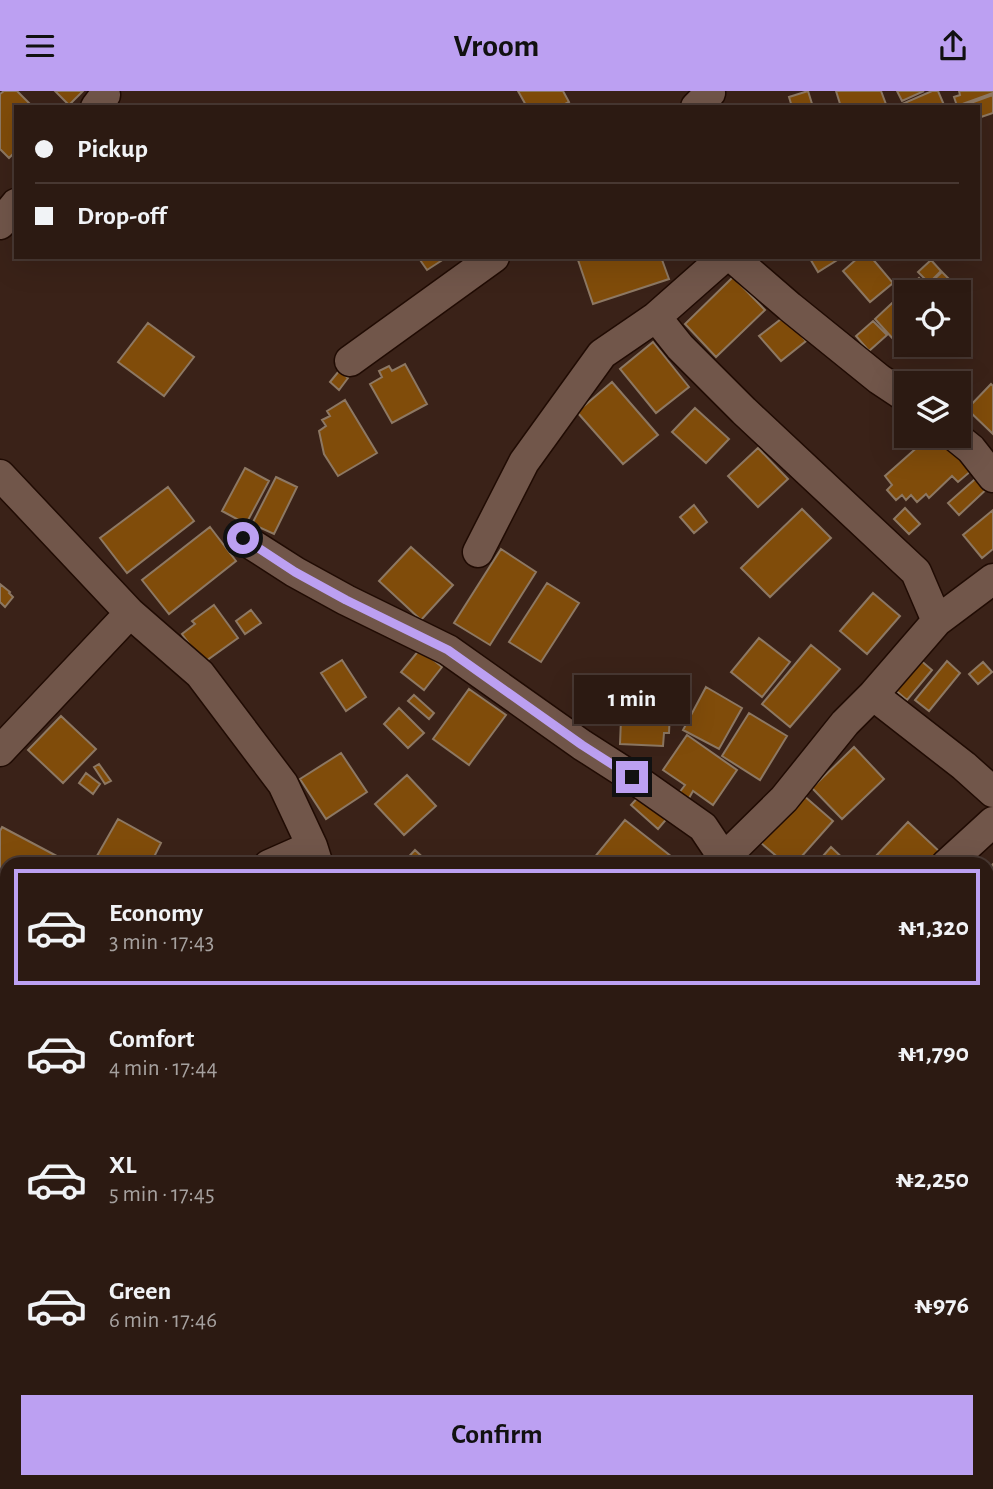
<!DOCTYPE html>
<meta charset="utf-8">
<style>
:root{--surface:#2c1a12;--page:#34231b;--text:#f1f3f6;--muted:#a6a19f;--line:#483832;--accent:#bca0f2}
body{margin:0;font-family:"Alegreya Sans",sans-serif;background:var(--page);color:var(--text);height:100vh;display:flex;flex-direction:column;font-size:26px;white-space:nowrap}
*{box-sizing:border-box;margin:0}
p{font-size:23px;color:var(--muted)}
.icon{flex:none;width:38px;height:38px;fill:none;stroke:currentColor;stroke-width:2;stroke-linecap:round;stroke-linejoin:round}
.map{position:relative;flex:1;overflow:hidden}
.sheet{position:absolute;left:0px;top:766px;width:994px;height:632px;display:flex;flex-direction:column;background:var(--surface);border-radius:21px 21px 0 0;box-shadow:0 7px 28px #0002,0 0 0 2px var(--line)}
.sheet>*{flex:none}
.hud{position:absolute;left:14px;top:14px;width:966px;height:154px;border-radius:0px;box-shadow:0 7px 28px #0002,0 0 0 2px var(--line);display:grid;align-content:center;height:154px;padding:0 21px;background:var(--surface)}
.buttons{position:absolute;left:894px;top:189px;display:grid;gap:14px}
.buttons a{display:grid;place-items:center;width:77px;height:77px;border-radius:0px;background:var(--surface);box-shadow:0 7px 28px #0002,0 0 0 2px var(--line);font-size:35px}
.end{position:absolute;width:32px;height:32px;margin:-16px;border:9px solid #bca0f2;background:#111;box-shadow:0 0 0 4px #111}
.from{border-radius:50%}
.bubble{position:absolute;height:49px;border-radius:0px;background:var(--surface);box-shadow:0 7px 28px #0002,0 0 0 2px var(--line);font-size:23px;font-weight:600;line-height:49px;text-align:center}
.hud b{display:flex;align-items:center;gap:24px;height:66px;font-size:26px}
.hud b+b{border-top:2px solid var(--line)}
.hud i{width:18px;height:18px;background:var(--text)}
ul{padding:12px 0 0;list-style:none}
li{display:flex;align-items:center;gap:21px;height:116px;margin:0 14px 10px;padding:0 7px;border:4px solid transparent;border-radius:0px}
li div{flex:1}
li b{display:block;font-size:26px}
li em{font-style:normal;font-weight:600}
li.selected{border-color:var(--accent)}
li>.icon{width:63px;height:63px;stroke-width:1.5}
.button{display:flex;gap:14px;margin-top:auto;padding:14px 21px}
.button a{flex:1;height:80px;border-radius:0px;background:var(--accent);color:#111;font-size:28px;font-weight:600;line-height:80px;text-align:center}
header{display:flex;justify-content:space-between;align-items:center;height:91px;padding:0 21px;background:var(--accent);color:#111;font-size:32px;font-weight:600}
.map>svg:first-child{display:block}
</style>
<header><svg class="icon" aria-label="menu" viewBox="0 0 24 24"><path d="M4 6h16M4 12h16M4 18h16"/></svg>Vroom<svg class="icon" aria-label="share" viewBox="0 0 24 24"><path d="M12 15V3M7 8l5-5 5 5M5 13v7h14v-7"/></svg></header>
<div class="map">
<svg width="993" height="1398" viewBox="0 0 993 1398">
<rect width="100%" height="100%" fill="#3a2218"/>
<path fill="#804c0a" stroke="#8d7863" stroke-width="2" d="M4,0H17L33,16H16V60L9,67L0,58V3Z
M55,0H83L69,14Z
M518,0H563L569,11L559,16H527Z
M808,0L813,16H792L789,6Z
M836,0H881L887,16H841Z
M897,0H924L902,10Z
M932,0H938L944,14L941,16H903L902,13Z
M959,0H993V2L957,15L954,6L960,4Z
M993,4V22L978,27V16H965V14Z
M418,166H447L427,179Z
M577,166H661L669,188L593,213Z
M809,166H842L818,181Z
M859,166H871L893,192L870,211L843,180Z
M931,169L941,180L929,192L918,181Z
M942,181L952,191L942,201H937L929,193Z
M733,186L765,219L716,266L685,233Z
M919,187L932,201H906V254H911L904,260L875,228Z
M785,225L806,250L781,270L759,245Z
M873,230L887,244L869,260L856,245Z
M148,232L194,266L164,305L118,271Z
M653,251L689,296L656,322L620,278Z
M405,273L427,313L392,332L370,293L382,286L379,280L389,275L392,280Z
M339,280L348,287L339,299L330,291Z
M612,291L658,344L623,373L577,321Z
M991,293L993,295V343L967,318Z
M345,309L377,362L338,385L324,363L319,340L326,335L322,329L330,325L327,320Z
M695,317L729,348L706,372L672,341Z
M930,345H951L978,374L958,391L952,385L929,407L926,403L917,411L911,404L906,409L902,404L896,409L887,399L892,394L885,385Z
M758,357L788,388L758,416L728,385Z
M245,377L269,390L246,433L222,420Z
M982,382L992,393L959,424L948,412Z
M276,386L297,396L274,443L252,433Z
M168,396L194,430L127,482L100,447Z
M694,414L707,431L694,442L680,426Z
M905,417L920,433L909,443L894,428Z
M802,418L831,447L770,506L741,477Z
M993,419V458L982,467L963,444Z
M210,436L236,470L169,523L142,489Z
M411,456L453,494L421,529L379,490Z
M501,458L536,481L490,554L454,532Z
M547,492L579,512L541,571L509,551Z
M0,493L10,501L9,502L13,506L5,516L0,511Z
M873,502L900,525L867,563L840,540Z
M214,514L238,547L203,572L182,543L195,533L192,530Z
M251,519L261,532L245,543L236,530Z
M759,547L790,571L762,606L731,581Z
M811,554L840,578L790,636L762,613Z
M420,558L442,576L424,599L401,581Z
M919,568L932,579L907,609L894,598Z
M342,569L366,606L346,620L321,582Z
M947,570L960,582L929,620L915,609Z
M983,571L992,581L978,593L969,583Z
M706,596L742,617L719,658L683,639Z
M469,598L506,624L469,674L433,648Z
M622,603L665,606V619H670L669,642H664L663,655L620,653Z
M414,604L434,622L429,628L408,610Z
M399,617L424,642L408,657L384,633Z
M749,622L787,645L760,689L722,665Z
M61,625L96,658L63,692L28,659Z
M687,644L737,679L713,714L693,700L688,709L679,702L685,694L663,679Z
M854,656L884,688L842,728L812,697Z
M341,662L367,701L326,728L300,688Z
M99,673L111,690L105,693L94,676Z
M86,682L100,693L93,703L79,692Z
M407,684L436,715L404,744L375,713Z
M643,701L669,725L658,738L631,714Z
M803,704L833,730L794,774H787L761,752Z
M118,728L161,752L150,774H112L97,765Z
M625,729L672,766L666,774L589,773Z
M908,731L940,761L928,774H881L874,767Z
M2,736L70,772L69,774H7V783L0,780V740Z
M831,756L850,774H815Z
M415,759L431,774H401Z
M993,773V803L987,796V778Z
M987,815L993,821V840L987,846Z
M0,826L7,827V871L0,870Z
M993,928V968L987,962V934Z
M993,1029V1068L987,1061V1052L990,1050L987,1046V1034Z
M0,1166L7,1170V1222L0,1234Z
M987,1196L993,1202V1246L987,1252Z
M987,1388L993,1394V1398H935L942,1391H987Z
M100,1391H171L180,1397L96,1398Z"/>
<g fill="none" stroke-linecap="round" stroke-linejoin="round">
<g stroke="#200b03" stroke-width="33">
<path id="minor" d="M96,16L105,4
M696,16L710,2L709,0
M0,133L16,113
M724,166L656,226L680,256L744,320L916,481L937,530
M732,166L790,216L879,288L906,306
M350,270L494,166
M955,345L971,358L993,386
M0,384L130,522L200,583L283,693L312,755L318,774
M242,447L295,481L346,509L448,559L582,654L632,686L703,736L723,766
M478,461L524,371L602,263L656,226
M873,604L964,675L993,701
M0,660L130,522
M269,774L312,755
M717,774L784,708L845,632L873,604L937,530L993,488
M946,774L993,731
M0,812L7,814
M0,1091L7,1082
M987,1175L993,1178
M27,1398L30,1391
M683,1398L685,1391"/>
</g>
<use href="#minor" stroke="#71564a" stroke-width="30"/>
</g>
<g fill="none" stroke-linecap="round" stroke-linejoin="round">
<path stroke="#bca0f2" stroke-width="9" d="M243,447L295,481L346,509L448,559L582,654L632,686"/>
</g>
</svg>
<div class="buttons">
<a><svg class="icon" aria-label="locate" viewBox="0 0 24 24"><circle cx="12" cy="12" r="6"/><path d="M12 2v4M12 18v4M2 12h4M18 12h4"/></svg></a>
<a><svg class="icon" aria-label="layers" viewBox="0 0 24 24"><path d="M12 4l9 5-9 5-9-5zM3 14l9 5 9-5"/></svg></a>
</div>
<i class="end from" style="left:243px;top:447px"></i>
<i class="end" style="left:632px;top:686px"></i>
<div class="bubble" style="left:574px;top:584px;width:116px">1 min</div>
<div class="hud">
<b><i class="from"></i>Pickup</b>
<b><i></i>Drop-off</b>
</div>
<section class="sheet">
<ul>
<li class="selected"><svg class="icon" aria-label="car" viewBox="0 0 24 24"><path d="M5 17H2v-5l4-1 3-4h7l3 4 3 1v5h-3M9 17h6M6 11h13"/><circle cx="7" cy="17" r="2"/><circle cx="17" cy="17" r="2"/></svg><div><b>Economy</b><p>3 min · 17:43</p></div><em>₦1,320</em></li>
<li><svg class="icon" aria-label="car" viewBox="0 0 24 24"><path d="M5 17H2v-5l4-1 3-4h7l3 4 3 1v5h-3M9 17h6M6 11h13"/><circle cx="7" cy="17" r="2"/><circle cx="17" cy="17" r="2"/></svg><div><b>Comfort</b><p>4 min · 17:44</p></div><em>₦1,790</em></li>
<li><svg class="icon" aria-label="car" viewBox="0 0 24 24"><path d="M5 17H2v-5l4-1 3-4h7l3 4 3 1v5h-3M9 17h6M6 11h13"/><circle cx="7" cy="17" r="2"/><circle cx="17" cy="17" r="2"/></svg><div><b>XL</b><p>5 min · 17:45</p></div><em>₦2,250</em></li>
<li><svg class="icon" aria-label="car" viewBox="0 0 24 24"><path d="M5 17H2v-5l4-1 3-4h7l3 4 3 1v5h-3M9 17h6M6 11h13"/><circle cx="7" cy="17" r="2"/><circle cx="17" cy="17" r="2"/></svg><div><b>Green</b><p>6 min · 17:46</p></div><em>₦976</em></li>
</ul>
<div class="button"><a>Confirm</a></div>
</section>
</div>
